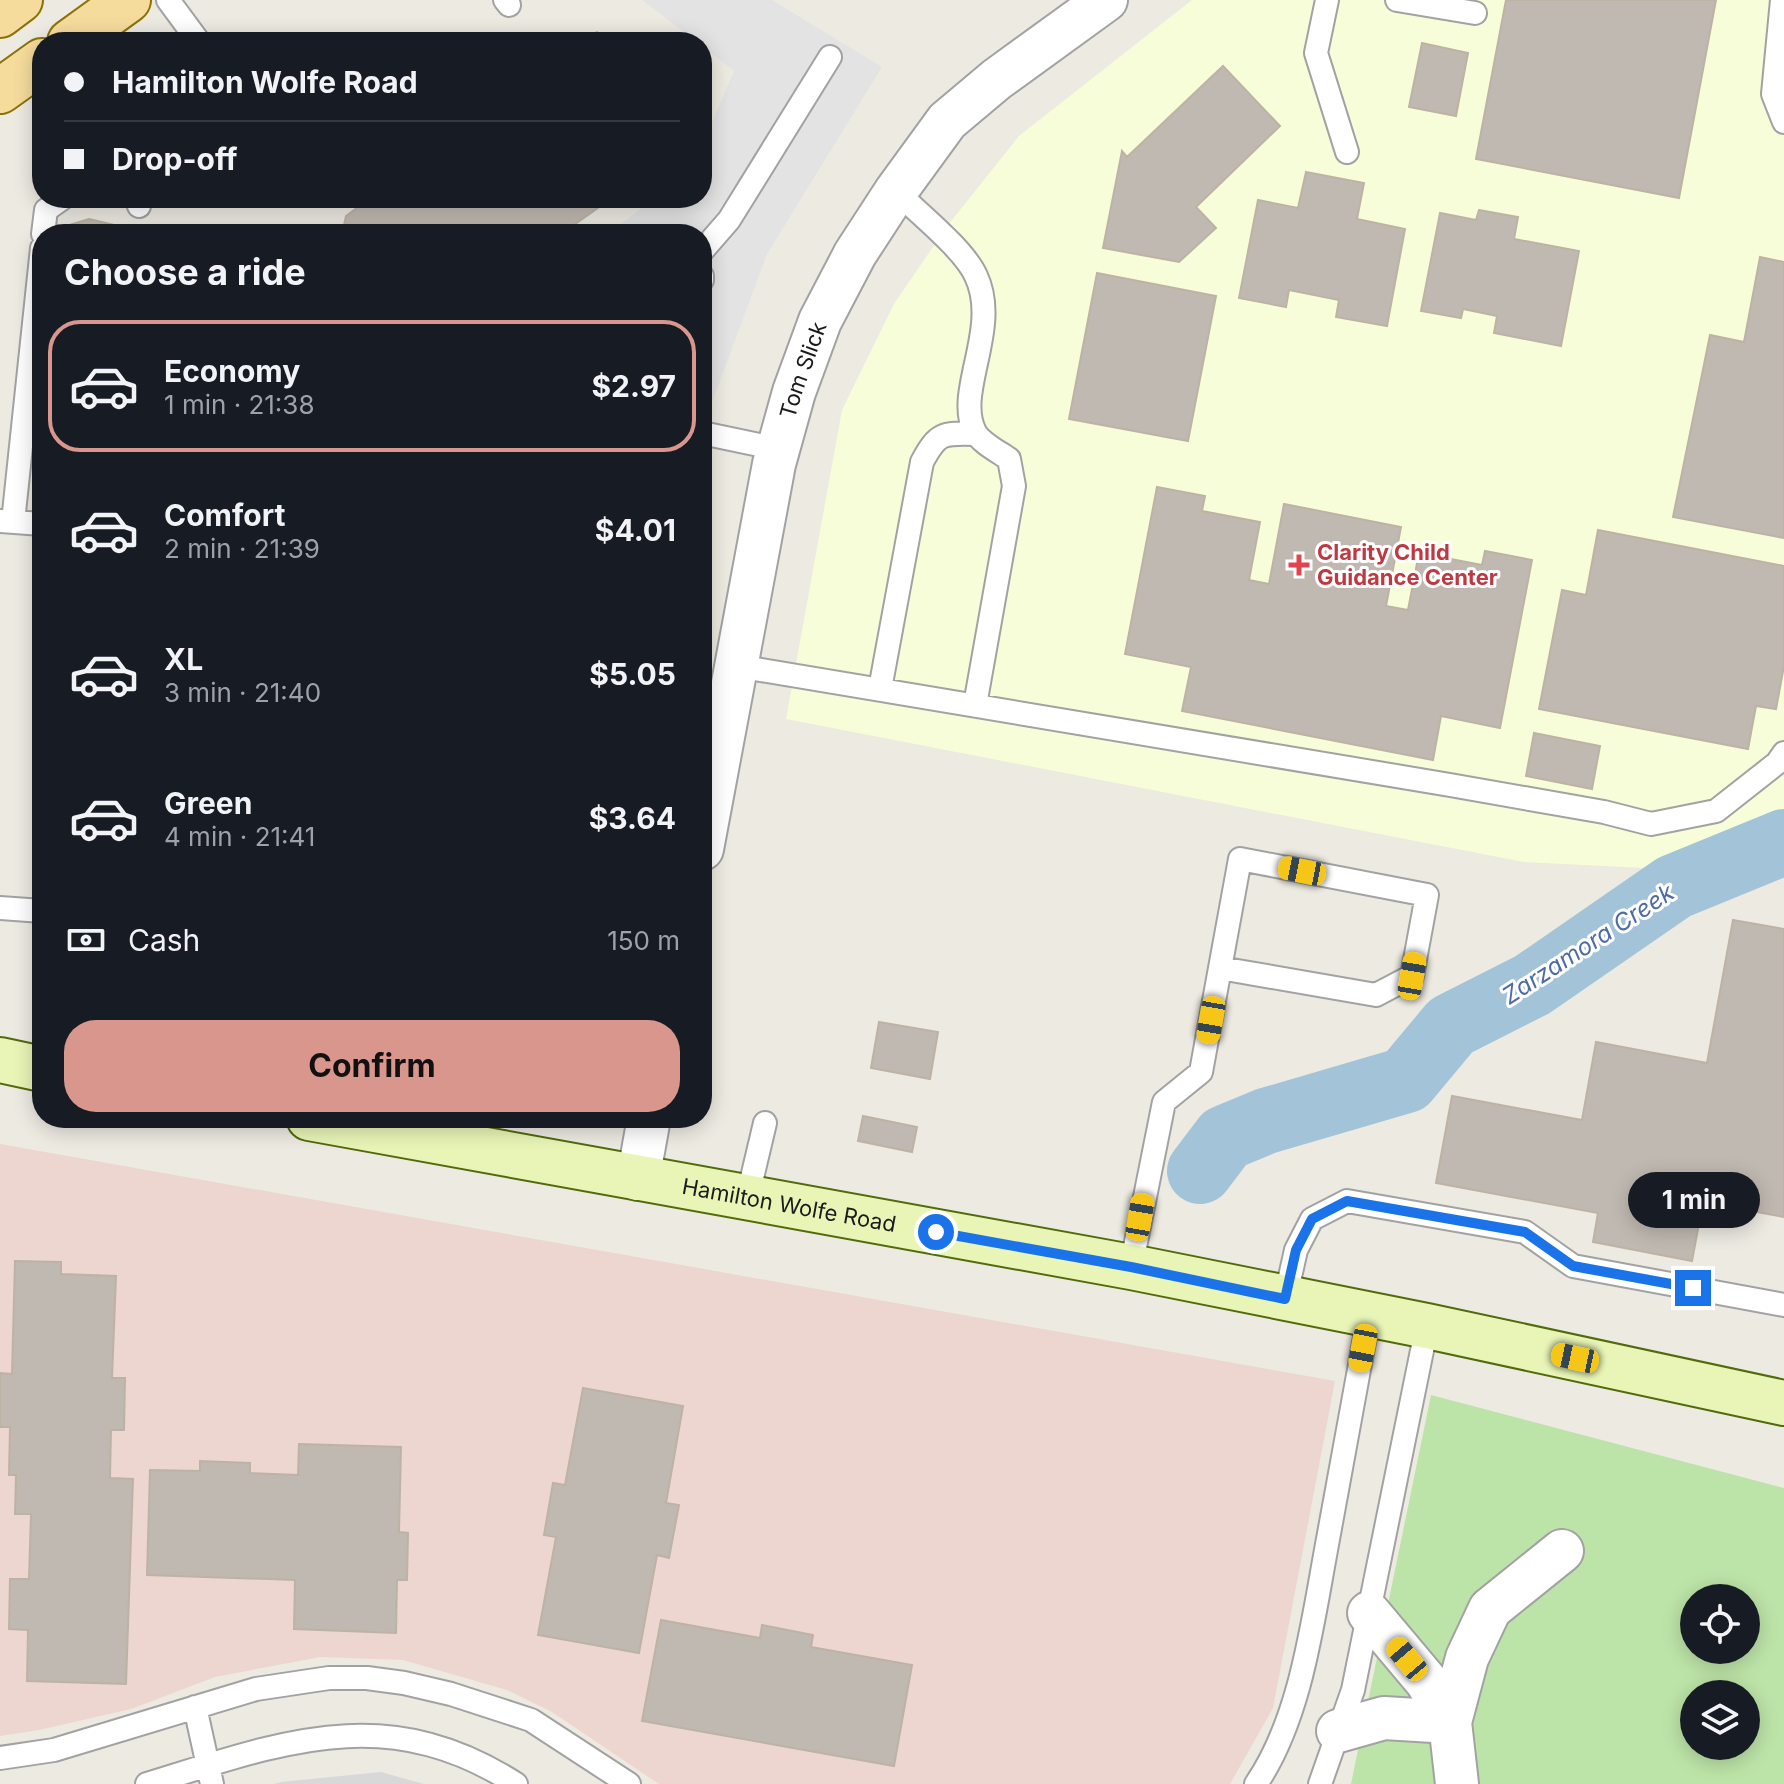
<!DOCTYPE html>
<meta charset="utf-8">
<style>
:root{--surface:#171b24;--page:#20242c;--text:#f1f3f6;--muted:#9ea1a6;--line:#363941;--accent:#d9968c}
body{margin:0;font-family:Inter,sans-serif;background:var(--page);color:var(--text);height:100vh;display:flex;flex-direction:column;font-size:30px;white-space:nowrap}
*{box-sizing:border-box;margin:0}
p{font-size:26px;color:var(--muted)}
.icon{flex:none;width:44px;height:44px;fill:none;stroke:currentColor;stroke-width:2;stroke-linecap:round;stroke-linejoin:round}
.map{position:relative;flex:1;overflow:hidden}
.drawer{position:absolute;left:32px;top:224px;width:680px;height:904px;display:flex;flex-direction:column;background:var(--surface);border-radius:32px;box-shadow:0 4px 20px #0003}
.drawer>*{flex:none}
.banner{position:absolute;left:32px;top:32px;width:680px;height:176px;border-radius:32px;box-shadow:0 4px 20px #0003;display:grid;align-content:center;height:176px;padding:0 32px;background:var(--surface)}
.fabs{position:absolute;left:1680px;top:1584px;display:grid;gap:16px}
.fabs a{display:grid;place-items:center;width:80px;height:80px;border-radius:50%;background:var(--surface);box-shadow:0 4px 20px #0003;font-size:40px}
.end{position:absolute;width:36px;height:36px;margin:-18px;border:10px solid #1a73e8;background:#fff;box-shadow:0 0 0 4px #fff}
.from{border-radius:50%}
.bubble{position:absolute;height:56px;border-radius:28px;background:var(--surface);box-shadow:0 4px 20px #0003;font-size:26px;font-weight:700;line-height:56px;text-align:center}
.car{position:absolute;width:24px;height:48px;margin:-24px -12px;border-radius:10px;box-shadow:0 0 6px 2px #0007;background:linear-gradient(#f5c518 24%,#345 0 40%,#f5c518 0 76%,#345 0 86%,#f5c518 0)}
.banner b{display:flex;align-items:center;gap:28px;height:76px;font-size:30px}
.banner b+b{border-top:2px solid var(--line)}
.banner i{width:20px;height:20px;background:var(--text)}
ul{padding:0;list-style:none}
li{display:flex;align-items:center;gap:24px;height:132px;margin:0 16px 12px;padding:0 16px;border:4px solid transparent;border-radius:32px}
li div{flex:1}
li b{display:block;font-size:30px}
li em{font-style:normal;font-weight:700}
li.active{border-color:var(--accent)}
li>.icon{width:72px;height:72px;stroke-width:1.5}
h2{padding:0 32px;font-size:36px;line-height:96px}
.pay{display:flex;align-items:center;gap:20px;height:88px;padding:0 32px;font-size:30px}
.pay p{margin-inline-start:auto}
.button{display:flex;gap:16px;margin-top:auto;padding:16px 32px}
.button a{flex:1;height:92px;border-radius:32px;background:var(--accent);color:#111;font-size:32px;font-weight:700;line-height:92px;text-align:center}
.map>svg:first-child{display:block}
</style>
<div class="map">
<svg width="1784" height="1784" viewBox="0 0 1784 1784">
<rect width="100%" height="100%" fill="#eceae1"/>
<path fill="#d9d8d8" d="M381,1772L424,1784H274L281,1782Z"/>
<path fill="#edd5d0" d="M0,1144L1335,1381L1273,1708L1230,1784H659L552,1712L507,1690L403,1660L320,1657L215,1677L131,1709L39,1730L0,1736Z"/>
<path fill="#f8fdd9" d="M1192,0H1784V819L1644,868L1524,862L786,719L842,410L894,304L948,225L1019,136Z"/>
<path fill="#bde4a8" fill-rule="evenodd" d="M1431,1395L1784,1488V1784H1351ZM1694,1598H1746V1650H1694ZM1694,1694H1746V1746H1694Z"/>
<path fill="#e3e3e3" d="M642,0H772L882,67L767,254L704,424L702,435V234H608L655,198H702V146L734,71L702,46V42H697Z"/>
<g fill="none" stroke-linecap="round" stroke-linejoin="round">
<path stroke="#a3c4d8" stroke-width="66" d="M1200,1171L1225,1138L1266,1121L1406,1080L1451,1026L1532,985L1674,887L1784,842"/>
</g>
<path fill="#c0b9b1" stroke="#bdb3a4" stroke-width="2" d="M1506,0H1716L1679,198L1476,159Z
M597,32L605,42H583Z
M1422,43L1468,53L1456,116L1409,107Z
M1223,66L1280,126L1196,207L1216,228L1179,262L1103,248L1122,151L1127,157Z
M1306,172L1364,183L1357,219L1405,229L1387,326L1336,317L1339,300L1289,290L1286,307L1239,298L1258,200L1298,208Z
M370,198H612L561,234H342L346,216Z
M1479,210L1518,217L1514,239L1579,251L1561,346L1494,333L1497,316L1463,309L1461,318L1421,311L1440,213L1476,220Z
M89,219L114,225L124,234H66V226Z
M1760,257L1784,262V538L1673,517L1710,335L1744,342Z
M1097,273L1216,296L1188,441L1069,419Z
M1157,487L1205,496L1202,511L1260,522L1249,580L1269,584L1284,504L1401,527L1386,606L1408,610L1419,553L1482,565L1485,551L1532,560L1500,728L1441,716L1433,760L1182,711L1191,667L1125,654Z
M1598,530L1784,566V666L1776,709L1756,706L1748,749L1539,709L1562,590L1586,595Z
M1534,733L1600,746L1592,789L1526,776Z
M1733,920L1784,929V1217L1703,1202L1692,1261L1593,1242L1598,1213L1436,1183L1452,1096L1582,1120L1596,1042L1707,1063Z
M879,1022L938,1032L930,1079L871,1068Z
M863,1116L917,1127L912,1152L858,1141Z
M15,1261L61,1262V1274L116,1276L112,1378H125L124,1430H111L110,1478L133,1479L126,1684L27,1681L28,1630L9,1629L10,1579H29L31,1514H15L16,1475H9L10,1427H0V1373L12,1374Z
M583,1388L683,1406L666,1503L679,1505L669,1558L657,1555L639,1653L538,1635L556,1537L544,1535L553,1483L565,1485Z
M299,1444L401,1447L399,1532L408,1533L407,1580H397L396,1633L294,1629L295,1580L147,1575L150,1470L200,1471V1461L250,1463V1473L298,1475Z
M661,1620L760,1638L762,1625L813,1635L811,1647L912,1665L894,1766L642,1721Z"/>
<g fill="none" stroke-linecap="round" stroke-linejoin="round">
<g stroke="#a2a2a2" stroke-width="26">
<path id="lane" d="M168,0L199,42
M505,0L509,5
M1327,0L1316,53L1347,152
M1397,0L1475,13
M1782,0L1773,94L1784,122
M896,191C918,213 964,249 976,276C1001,329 954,392 975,432C981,443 999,452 1009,459L1014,486L975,705
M136,198L139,206
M43,234L46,210L63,198
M702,251L729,220L830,57
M702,276V280
M702,433L778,449
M0,521L42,524
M13,522L42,248
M737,666L1450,785L1604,812L1651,824L1716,811L1777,763L1784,753
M880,689L922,462C938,432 943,433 976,434
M0,908L42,911
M747,1199L765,1123
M1131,1267L1164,1102L1201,1072L1240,859L1427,895L1412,976L1376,995L1220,968
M1285,1299L1296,1250L1312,1219L1347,1201L1525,1232L1573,1266L1784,1305
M195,1707L212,1784
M0,1758L54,1750L256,1689L329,1678H367L404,1683L451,1694L531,1720L629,1784
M147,1784C281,1743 386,1700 516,1784
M1256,1784C1300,1720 1312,1626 1326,1550C1340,1472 1355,1393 1369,1315
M1320,1784L1353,1690L1427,1326"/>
</g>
<g stroke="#a2a2a2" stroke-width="46">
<g id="street">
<path id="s1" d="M702,849L774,464L794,392L820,321L855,254L896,191L947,121L997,79L1106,0"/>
<path d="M638,1179L649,1118"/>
<path d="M1369,1613L1427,1682L1450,1722"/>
<path d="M1338,1731L1384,1718L1450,1722"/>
<path d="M1457,1784L1450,1722L1467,1658L1490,1609L1562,1551"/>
</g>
</g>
<g stroke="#516a0a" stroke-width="48">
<g id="secondary">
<path d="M0,1060L42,1069"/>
<path id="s2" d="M309,1118L1131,1267L1427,1326L1784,1403"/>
</g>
</g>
<g stroke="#8a7208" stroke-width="48">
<path id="primary" d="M0,15L20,0
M70,42L128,0
M0,91L42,61"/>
</g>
<use href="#lane" stroke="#fff" stroke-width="22"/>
<use href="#street" stroke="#fff" stroke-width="42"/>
<use href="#secondary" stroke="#e8f5b6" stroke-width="44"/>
<use href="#primary" stroke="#f6dc9c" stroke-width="44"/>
</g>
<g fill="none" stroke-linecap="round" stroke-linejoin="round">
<path stroke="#1a73e8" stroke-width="10" d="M936,1232L1131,1267L1285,1299L1296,1250L1312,1219L1347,1201L1525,1232L1573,1266L1693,1288"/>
</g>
<path fill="#e0444e" stroke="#fff" stroke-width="3" d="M1295 553h8v8h8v8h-8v8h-8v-8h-8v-8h8z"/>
<g text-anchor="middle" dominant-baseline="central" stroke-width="6" stroke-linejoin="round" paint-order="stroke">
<g font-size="22" fill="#1b1b1b" stroke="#fff">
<text stroke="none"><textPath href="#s1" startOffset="490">Tom Slick</textPath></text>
<text stroke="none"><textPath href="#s2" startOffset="488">Hamilton Wolfe Road</textPath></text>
</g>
<g font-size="22" font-weight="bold" fill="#be3a42" stroke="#fff" text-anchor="start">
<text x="1317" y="552">Clarity Child<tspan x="1317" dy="25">Guidance Center</tspan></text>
</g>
<g font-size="24" font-style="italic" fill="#4e6ca4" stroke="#fff">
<text transform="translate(1588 944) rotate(-33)">Zarzamora Creek</text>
</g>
</g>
</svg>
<div class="fabs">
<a><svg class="icon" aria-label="locate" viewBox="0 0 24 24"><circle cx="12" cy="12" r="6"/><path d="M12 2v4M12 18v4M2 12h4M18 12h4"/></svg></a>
<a><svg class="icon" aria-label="layers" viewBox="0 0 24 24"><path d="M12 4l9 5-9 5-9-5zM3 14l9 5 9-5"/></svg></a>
</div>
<i class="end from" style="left:936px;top:1232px"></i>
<i class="end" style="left:1693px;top:1288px"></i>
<div class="bubble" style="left:1628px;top:1172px;width:132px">1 min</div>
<i class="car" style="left:1302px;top:871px;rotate:281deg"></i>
<i class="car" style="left:1412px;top:976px;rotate:10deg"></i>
<i class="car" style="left:1211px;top:1020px;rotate:190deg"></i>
<i class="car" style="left:1140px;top:1217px;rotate:10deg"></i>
<i class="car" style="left:1363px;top:1348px;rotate:191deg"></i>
<i class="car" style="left:1575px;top:1358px;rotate:282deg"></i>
<i class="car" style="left:1407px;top:1659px;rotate:320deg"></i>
<div class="banner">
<b><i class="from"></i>Hamilton Wolfe Road</b>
<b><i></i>Drop-off</b>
</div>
<section class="drawer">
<h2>Choose a ride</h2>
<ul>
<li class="active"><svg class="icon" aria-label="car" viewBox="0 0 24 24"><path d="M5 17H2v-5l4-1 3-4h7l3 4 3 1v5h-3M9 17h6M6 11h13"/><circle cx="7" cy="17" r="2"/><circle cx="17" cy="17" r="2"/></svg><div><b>Economy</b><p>1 min · 21:38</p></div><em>$2.97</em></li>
<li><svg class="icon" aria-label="car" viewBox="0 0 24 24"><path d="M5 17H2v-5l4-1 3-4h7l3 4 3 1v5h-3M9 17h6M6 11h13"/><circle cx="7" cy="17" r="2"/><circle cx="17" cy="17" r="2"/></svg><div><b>Comfort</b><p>2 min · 21:39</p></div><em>$4.01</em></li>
<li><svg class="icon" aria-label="car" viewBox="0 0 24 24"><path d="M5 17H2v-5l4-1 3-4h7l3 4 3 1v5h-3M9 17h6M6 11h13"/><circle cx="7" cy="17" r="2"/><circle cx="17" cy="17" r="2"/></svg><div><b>XL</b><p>3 min · 21:40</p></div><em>$5.05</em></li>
<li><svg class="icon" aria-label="car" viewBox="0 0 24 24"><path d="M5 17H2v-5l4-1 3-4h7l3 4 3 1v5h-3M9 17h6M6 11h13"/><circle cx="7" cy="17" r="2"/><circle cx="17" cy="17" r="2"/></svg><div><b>Green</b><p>4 min · 21:41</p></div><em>$3.64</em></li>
</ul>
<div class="pay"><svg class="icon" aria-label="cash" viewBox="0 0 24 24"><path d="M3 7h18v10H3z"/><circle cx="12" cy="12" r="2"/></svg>Cash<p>150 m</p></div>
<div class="button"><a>Confirm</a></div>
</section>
</div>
